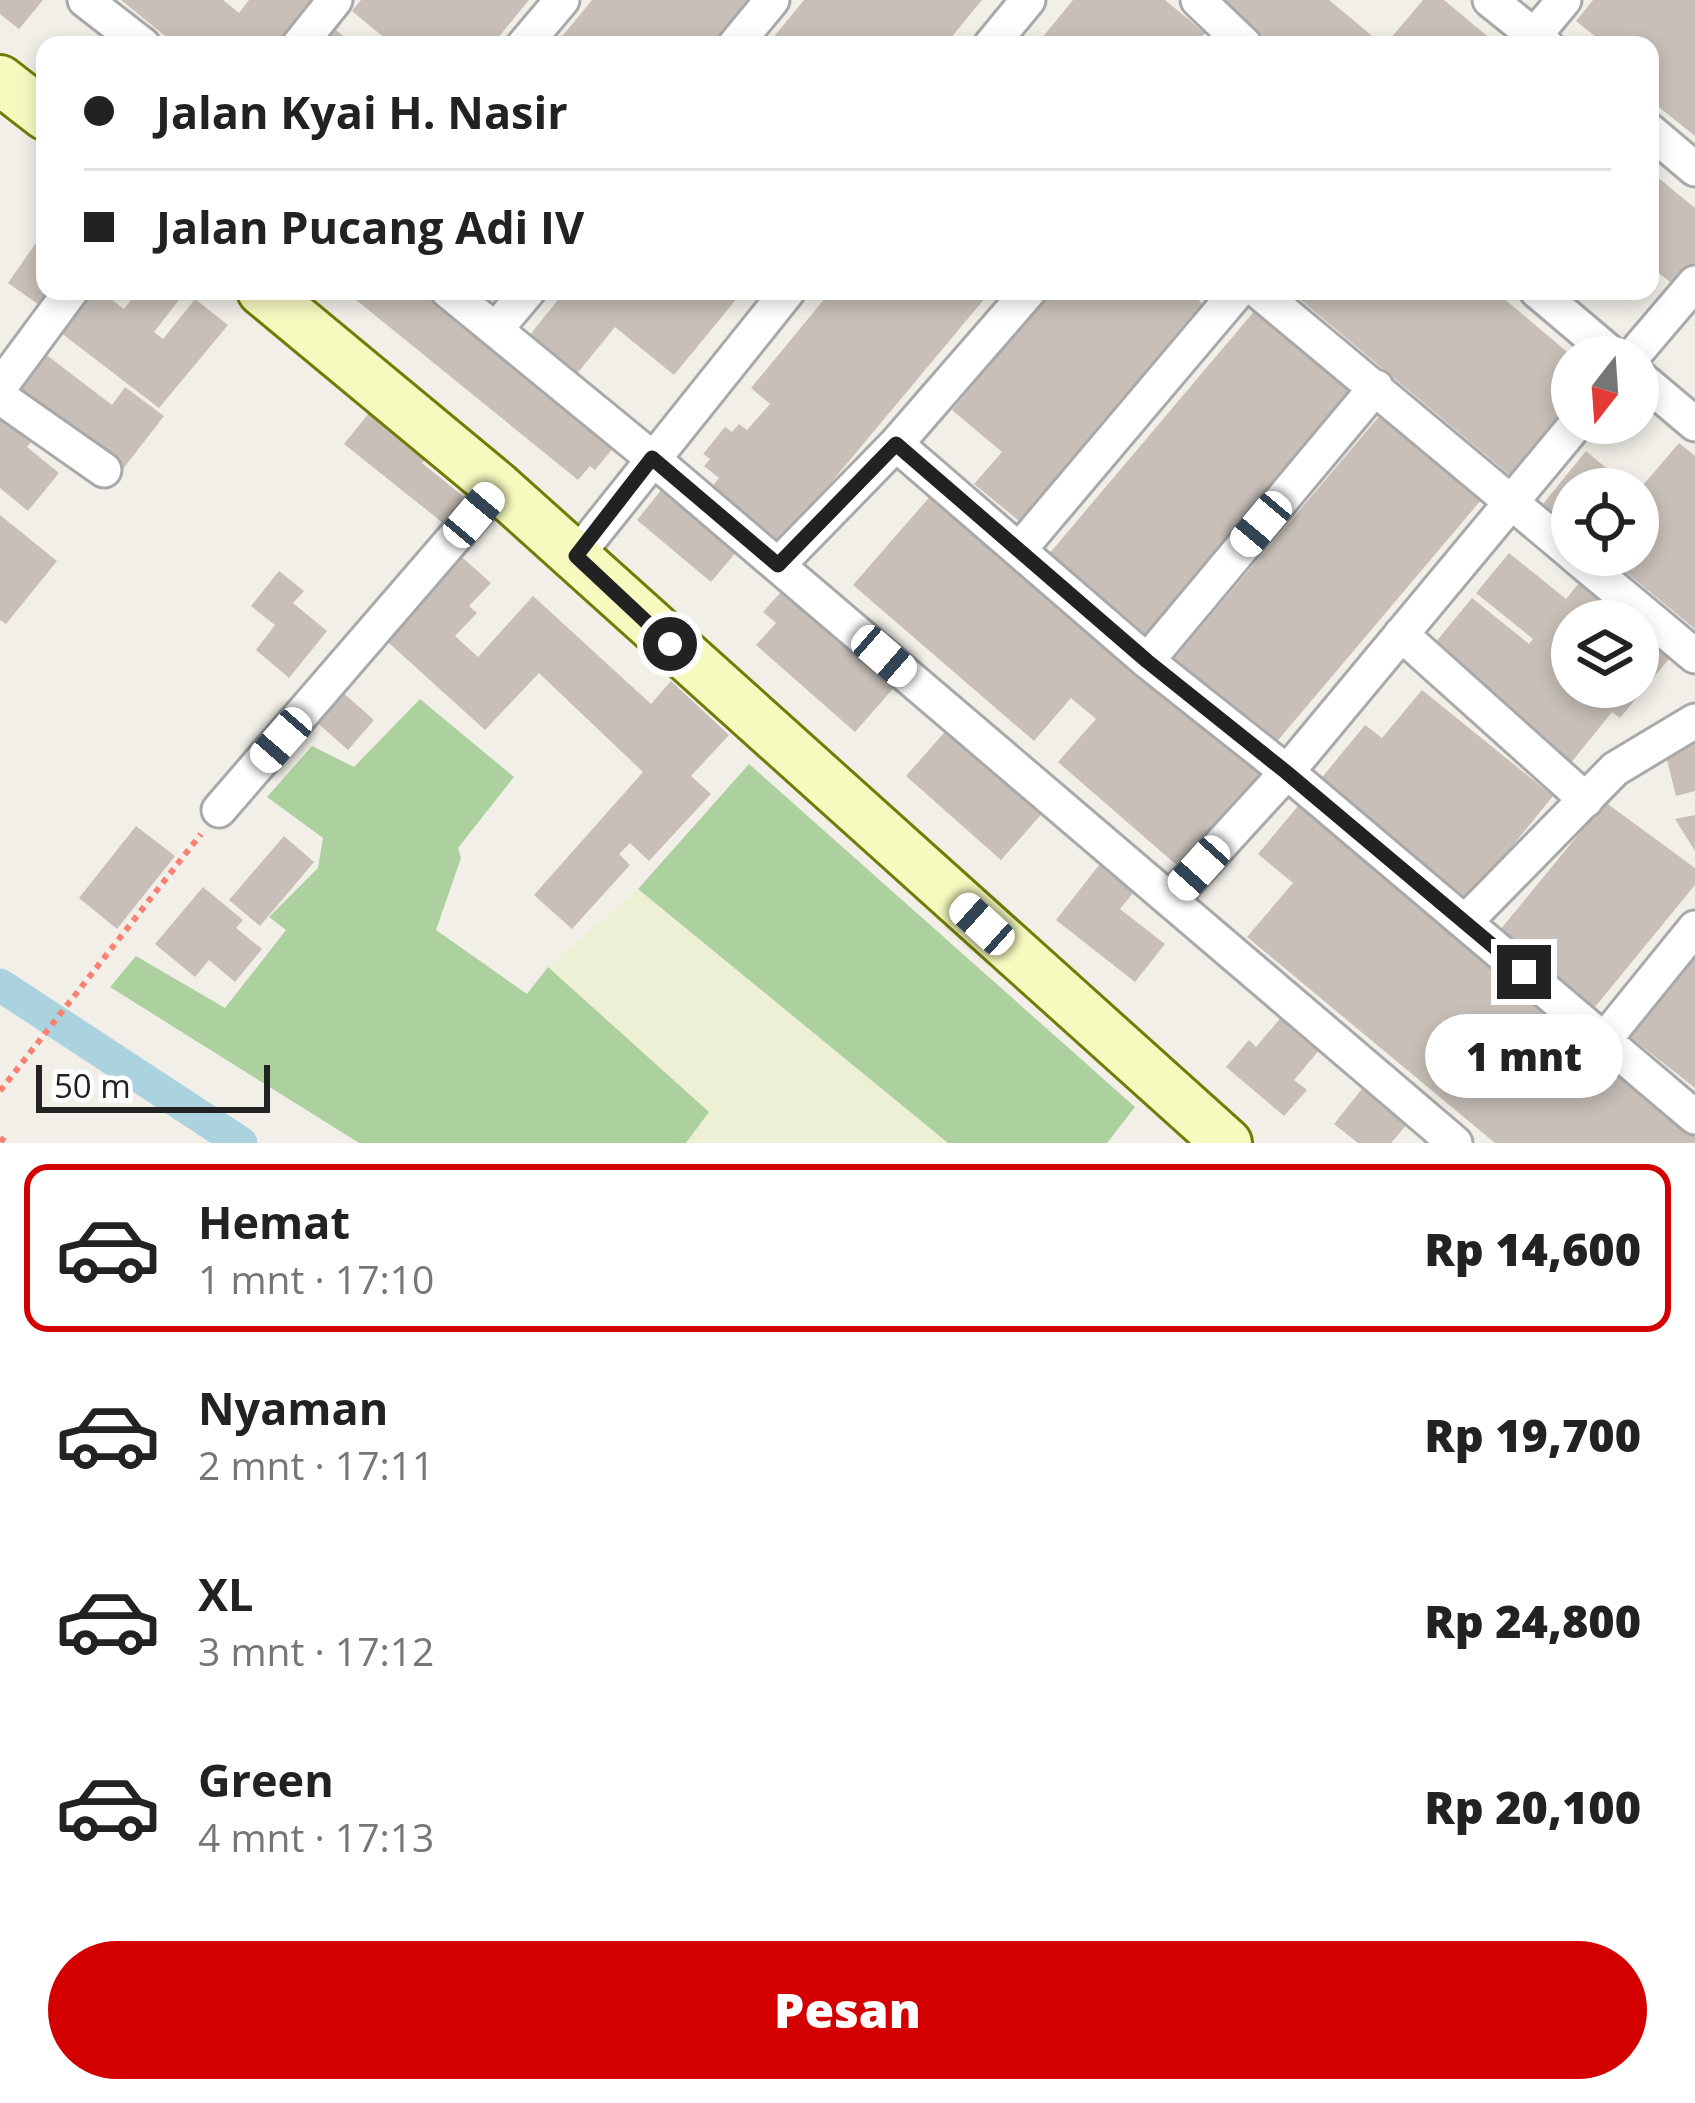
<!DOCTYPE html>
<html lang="id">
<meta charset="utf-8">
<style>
:root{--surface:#fff;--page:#f2f2f2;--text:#222;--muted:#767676;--line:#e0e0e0;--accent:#d40000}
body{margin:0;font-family:"Open Sans",sans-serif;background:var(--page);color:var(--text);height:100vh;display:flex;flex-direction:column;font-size:45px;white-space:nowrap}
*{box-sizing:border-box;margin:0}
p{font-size:39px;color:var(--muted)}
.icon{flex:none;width:66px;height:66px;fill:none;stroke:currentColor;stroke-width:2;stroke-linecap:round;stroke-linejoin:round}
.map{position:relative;height:1143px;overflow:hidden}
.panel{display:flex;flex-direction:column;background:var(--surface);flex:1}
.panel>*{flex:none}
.hud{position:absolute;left:36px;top:36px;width:1623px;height:264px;border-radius:24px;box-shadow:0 6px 18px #0003;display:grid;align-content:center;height:264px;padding:0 48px;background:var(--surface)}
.needle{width:78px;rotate:197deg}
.tools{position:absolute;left:1551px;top:336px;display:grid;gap:24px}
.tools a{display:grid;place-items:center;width:108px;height:108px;border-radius:50%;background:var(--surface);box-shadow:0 6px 18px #0003;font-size:60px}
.scale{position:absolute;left:36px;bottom:30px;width:234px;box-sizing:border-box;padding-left:12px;border:6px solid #222;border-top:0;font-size:33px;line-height:42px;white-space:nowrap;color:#222;-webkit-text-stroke:9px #fff;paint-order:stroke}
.end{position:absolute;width:54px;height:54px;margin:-27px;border:15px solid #222;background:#fff;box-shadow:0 0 0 6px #fff}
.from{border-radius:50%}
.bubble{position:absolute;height:84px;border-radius:42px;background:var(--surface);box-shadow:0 6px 18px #0003;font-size:39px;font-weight:800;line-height:84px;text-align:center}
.car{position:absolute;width:36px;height:72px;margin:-36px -18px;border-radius:15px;box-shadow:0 0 9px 3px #0007;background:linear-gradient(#fff 24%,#345 0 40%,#fff 0 76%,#345 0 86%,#fff 0)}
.hud b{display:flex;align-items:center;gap:42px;height:114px;font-size:45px}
.hud b+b{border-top:3px solid var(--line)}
.hud i{width:30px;height:30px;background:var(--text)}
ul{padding:21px 0 0;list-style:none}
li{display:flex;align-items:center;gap:36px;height:168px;margin:0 24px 18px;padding:0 24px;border:6px solid transparent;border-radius:24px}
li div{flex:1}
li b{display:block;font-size:45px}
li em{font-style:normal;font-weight:800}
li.current{border-color:var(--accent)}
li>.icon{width:108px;height:108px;stroke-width:1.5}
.cta{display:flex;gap:24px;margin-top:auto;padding:24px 48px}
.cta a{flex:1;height:138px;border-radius:72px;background:var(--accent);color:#fff;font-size:48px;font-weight:800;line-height:138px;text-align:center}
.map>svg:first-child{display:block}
</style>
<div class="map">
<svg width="1695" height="1143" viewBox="0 0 1695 1143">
<rect width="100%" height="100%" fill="#f2efe9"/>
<path fill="#eef0d5" d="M638,889L948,1143H686L708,1113L548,967Z"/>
<path fill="#add19e" d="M420,699L514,777L458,848L461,858L436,930L527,994L548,967L709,1112L686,1143H359L110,987L136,956L225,1008L286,930L269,917L318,868L323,838L267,797L312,746L354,767Z
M749,764L1135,1107L1107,1143H948L638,889Z"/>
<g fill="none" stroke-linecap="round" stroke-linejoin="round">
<path stroke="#aad3df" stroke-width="33" d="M0,985L241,1143"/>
</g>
<path fill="#c7bfb8" d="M0,0H43L19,29L0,14Z
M121,0H223L239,13L249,0H317L280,45H176Z
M361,0H529L492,45H393L352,11Z
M592,0H760L723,45H555Z
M804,0H982L945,45H767Z
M1073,0H1165L1205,33L1195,45H1036Z
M1220,0H1329L1383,45H1274Z
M1423,0H1444L1498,45H1385Z
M1593,0H1695V136L1650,100V45H1606L1576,21Z
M336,30L354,45H324Z
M1650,171L1695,208V262L1675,286L1650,266Z
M45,230V291H58L45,309L8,283Z
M86,291H119L112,300L124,309L138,291H186L154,332L163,339L195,299L228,325L159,408L56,329Z
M345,291H421L614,447L595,470L590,466L578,480Z
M565,291H743L674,375L615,327L576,375L529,336Z
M831,291H899L909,299L915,291H991L779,545L710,489L719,478L704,466L710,459L703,454L725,427L732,432L739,424L747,430L770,404L751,388Z
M1052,291H1187L1204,305L1047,490L1057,498L1030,530L974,484L1002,452L952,410Z
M1290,291H1402L1407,295L1410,291H1495L1572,356V407L1512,477Z
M1262,302L1358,381L1174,599L1183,607L1154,641L1049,554Z
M40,350L112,405L125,387L164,416L119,474L10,390Z
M373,408L430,453L422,463L464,497L443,523L344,444Z
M1386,408L1487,493L1274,745L1173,660Z
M0,411L38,434L27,447L59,473L28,511L0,488Z
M1679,443L1695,456V629L1605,555H1638V491Z
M1586,451L1631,489H1572V527L1543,504Z
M662,489L737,551L711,582L637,520Z
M933,493L1260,774L1180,868L1058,762L1096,719L1071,698L1034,741L853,585Z
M0,515L57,561L6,624L0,620Z
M454,550L491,583L469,606L477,613L455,636L478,657L533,596L651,704L671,681L729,735L691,776L711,794L649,861L630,843L619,854L630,865L572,929L534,895L643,772L539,673L485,730L378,633Z
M1509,553L1566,599L1583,578L1635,621H1572V687H1638V623L1674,653L1620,718L1612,712L1570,764L1430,649L1472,598L1529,644L1533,639L1476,593Z
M279,571L304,591L293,603L327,631L289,678L256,650L275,625L251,606Z
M788,584L899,682L855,732L756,645L776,623L763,612Z
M340,690L374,720L348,750L314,720Z
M1422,690L1553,796L1468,901L1319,781L1365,725L1382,738Z
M950,726L1045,810L1001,860L906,776Z
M1695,744V791L1676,796L1665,752Z
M1605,802L1695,868V885L1595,1007L1500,930Z
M1298,806L1695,1137V1143H1495L1247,937L1293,883L1258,854Z
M1695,815V851L1675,819Z
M136,826L175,856L117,929L79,898Z
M284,836L314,862L260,926L229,900Z
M1103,860L1138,887L1120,909L1165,944L1135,982L1056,920Z
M203,887L243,920L236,928L262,949L235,982L209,960L195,977L155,944Z
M1695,954V1088L1629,1036Z
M1283,1015L1321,1048L1294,1080L1307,1090L1284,1116L1226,1067L1249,1040L1256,1047Z
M1365,1085L1412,1118L1391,1143H1358L1334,1124Z"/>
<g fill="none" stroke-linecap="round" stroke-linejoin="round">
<g stroke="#a9a9a9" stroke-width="39">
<path id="minor" d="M85,0L143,45
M1198,0L1245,45
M1490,0L1546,45
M1534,36L1564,0
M299,45L335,0
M524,45L562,0
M735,45L772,0
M991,45L1028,0
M1650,131L1695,169
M448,291L652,458L1455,1143
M1258,291L1572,553
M1537,291L1615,357
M496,329L528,291
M1632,357L1695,283
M1638,376L1695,424
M0,387L71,291
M0,397L104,470
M896,444L1147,661L1287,772L1695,1117
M1019,550L1238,291
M1574,555L1695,656
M576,556L788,291
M778,565L896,444L1029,291
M1401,634L1586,800
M1147,661L1376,387
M219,810L498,487
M1170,900L1287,772L1577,423
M1465,922L1615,769L1695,721
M1605,1039L1695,928"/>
</g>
<g stroke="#707d05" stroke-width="54">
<path id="secondary" d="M0,80L45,115
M262,291L498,487L1227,1143"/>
</g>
<path stroke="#fa8072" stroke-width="6" stroke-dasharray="6 6" stroke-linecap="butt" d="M0,1091L201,834
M0,1138L7,1143"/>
<use href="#minor" stroke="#fff" stroke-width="33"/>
<use href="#secondary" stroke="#f7fabf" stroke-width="48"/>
</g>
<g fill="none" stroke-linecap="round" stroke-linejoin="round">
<path stroke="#222" stroke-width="15" d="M670,644L576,556L652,458L778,565L896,444L1147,661L1286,772L1524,972"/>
</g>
</svg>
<div class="tools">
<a><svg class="needle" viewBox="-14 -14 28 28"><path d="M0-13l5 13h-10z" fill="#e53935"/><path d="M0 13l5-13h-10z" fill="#767676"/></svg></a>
<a><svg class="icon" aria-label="locate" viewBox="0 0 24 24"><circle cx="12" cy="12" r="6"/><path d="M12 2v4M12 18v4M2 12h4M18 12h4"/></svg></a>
<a><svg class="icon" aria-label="layers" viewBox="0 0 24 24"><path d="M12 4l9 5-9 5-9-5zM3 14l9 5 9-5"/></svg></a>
</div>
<div class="scale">50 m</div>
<i class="end from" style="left:670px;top:644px"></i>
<i class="end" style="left:1524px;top:972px"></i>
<div class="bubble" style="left:1425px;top:1014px;width:198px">1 mnt</div>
<i class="car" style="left:474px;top:515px;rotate:40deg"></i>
<i class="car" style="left:1261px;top:524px;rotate:220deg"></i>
<i class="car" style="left:884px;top:656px;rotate:131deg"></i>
<i class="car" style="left:281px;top:740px;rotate:221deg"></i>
<i class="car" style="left:1199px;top:868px;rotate:222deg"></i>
<i class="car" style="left:982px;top:924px;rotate:312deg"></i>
<div class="hud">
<b><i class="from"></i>Jalan Kyai H. Nasir</b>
<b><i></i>Jalan Pucang Adi IV</b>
</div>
</div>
<section class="panel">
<ul>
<li class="current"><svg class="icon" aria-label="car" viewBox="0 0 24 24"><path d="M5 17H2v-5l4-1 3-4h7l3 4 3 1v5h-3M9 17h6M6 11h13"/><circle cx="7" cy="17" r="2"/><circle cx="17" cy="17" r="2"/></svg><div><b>Hemat</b><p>1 mnt · 17:10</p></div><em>Rp 14,600</em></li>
<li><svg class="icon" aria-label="car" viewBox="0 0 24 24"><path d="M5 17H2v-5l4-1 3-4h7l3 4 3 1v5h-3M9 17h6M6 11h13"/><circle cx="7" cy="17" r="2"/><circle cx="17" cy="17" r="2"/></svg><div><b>Nyaman</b><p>2 mnt · 17:11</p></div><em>Rp 19,700</em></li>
<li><svg class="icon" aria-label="car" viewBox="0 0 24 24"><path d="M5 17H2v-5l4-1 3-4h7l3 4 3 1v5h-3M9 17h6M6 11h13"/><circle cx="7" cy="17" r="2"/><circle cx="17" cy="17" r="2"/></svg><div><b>XL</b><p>3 mnt · 17:12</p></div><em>Rp 24,800</em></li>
<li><svg class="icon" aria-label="car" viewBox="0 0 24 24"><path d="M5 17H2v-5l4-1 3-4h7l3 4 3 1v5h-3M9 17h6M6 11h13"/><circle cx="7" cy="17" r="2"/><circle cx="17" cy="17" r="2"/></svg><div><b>Green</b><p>4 mnt · 17:13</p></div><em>Rp 20,100</em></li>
</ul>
<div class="cta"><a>Pesan</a></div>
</section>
